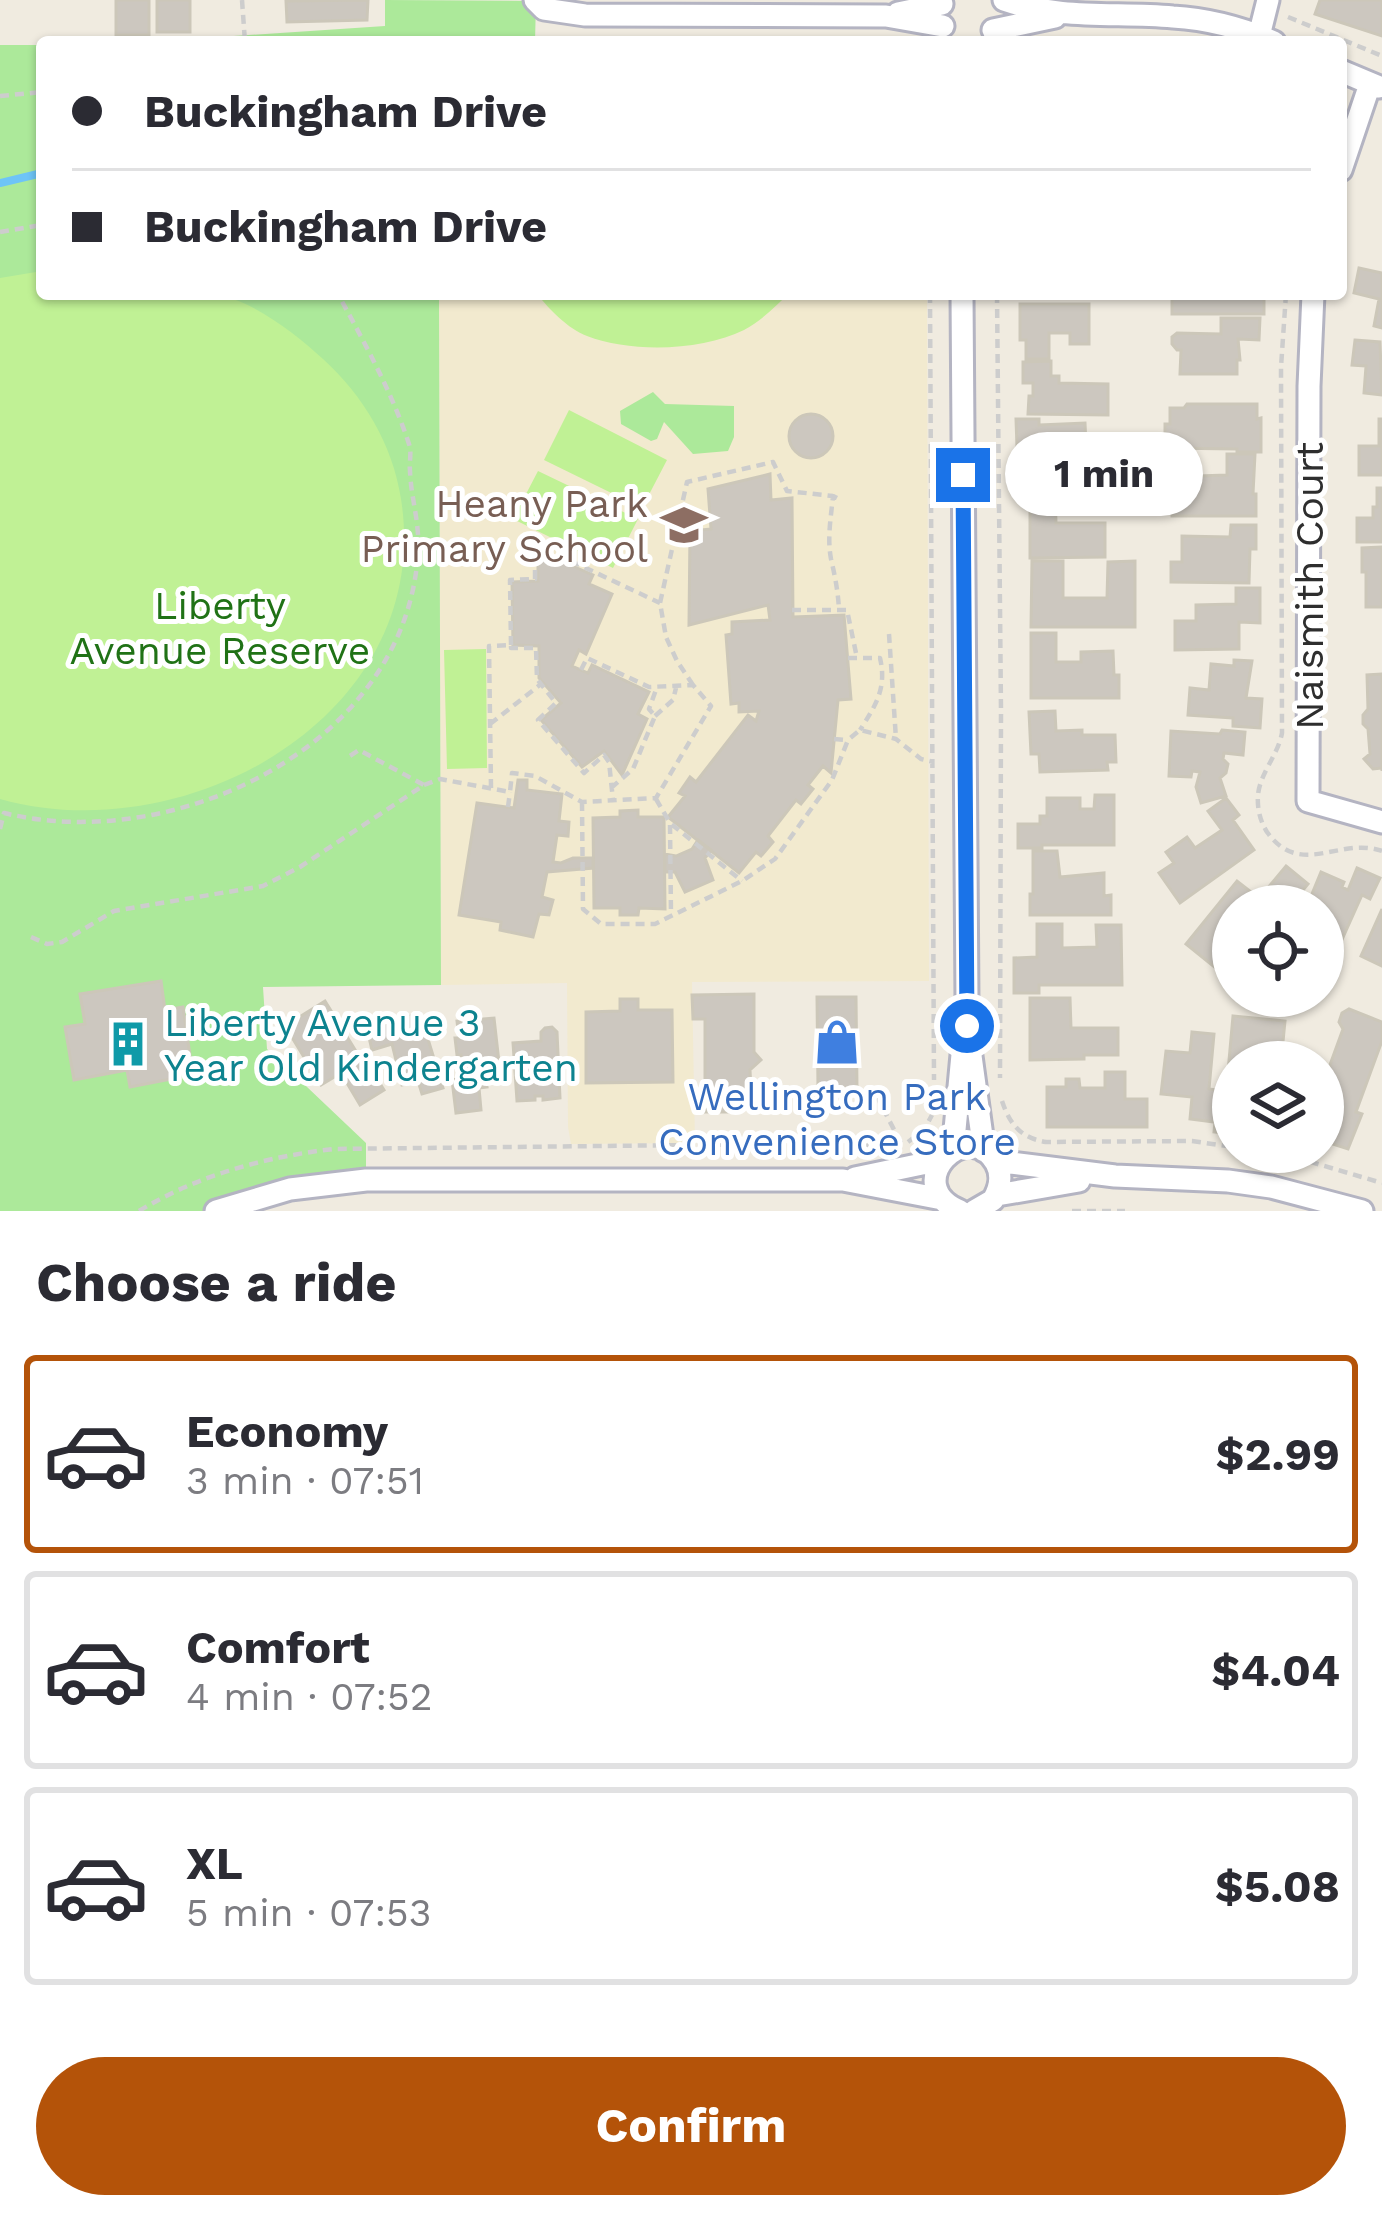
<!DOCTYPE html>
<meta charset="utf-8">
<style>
:root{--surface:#fff;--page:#f2f2f3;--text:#2b2b33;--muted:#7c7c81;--line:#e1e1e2;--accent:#b45309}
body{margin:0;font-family:"Work Sans",sans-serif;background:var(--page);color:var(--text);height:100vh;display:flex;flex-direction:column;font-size:45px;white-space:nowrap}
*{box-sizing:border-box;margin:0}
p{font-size:39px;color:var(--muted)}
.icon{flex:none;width:66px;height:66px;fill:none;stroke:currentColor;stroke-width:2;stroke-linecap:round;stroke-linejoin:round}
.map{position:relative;height:1211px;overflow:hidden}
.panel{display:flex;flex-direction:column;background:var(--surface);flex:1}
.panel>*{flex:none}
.banner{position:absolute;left:36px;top:36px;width:1311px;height:264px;border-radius:12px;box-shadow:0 3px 9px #0004;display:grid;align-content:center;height:264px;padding:0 36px;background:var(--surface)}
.fabs{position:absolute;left:1212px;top:885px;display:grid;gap:24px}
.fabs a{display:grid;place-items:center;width:132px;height:132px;border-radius:50%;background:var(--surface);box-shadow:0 3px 9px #0004;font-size:60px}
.end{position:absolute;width:54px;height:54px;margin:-27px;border:15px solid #1a73e8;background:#fff;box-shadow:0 0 0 6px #fff}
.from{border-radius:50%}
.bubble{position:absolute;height:84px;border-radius:42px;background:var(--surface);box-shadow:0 3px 9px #0004;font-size:39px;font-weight:700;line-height:84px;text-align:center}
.banner b{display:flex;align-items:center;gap:42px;height:114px;font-size:45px}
.banner b+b{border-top:3px solid var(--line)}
.banner i{width:30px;height:30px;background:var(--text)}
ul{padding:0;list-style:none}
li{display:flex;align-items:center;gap:36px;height:198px;margin:0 24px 18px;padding:0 12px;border:6px solid var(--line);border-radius:12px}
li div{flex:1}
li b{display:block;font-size:45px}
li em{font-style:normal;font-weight:700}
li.active{border-color:var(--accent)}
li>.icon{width:108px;height:108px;stroke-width:1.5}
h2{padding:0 36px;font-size:54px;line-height:144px}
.primary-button{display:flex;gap:24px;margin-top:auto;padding:24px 36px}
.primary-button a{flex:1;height:138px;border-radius:72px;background:var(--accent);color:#fff;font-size:48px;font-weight:700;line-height:138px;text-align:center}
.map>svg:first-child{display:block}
</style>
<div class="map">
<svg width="1382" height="1211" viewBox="0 0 1382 1211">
<rect width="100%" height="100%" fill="#f0ebe0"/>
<path fill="#f2eacf" d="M439,294H927L929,981L692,982L695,1143L571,1144L568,1127L567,983L441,985Z"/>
<path fill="#ace99a" d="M385,0L536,1L535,42H143L385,26Z
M0,45H42V294H439L441,985L263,987L267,1049L366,1143V1180L216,1211H0Z
M653,392L665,404L734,406V437L728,451L693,454L664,422L657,439L651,441L621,424L620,411Z"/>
<path fill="#c0f195" d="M42,271V294C81,294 121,294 160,294C178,294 198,291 215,294C252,300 296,334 323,359C363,395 393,445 401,499C435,714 188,852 0,799V278Z
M537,294H788C775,307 761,321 744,330C702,351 631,353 587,336C568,329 549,309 537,294Z
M569,410L667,460L642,508L544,460Z
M538,471L638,519L613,568L513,519Z
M486,649L487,768L447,769L444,650Z"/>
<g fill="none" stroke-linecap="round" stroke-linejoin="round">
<path stroke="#6ec4f7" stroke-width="8" d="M0,183L42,173"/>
</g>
<path fill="#ccc7bf" stroke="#ccc7b9" stroke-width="3" d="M116,0H149V35H116Z
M157,0H190V32H157Z
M368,0L367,20L287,22L286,1Z
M1320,0H1382V36L1315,14Z
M1359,268L1382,273V328L1374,326L1379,299L1354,293Z
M1172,294L1264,295V314H1172Z
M1020,304H1089V344H1070V333H1049V359H1026V340H1020Z
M1221,318H1260L1259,340L1238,339L1240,360H1237V374H1180L1181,350H1177L1172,344V337L1177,333L1221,334Z
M1355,340L1380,342L1382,395L1364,393L1366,366L1352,365Z
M1051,361V376H1059V383L1108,384V415L1028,414L1029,396H1033V383H1023V362Z
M1187,404H1257V419L1261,418V452H1237V449L1165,448V424H1170V408H1184Z
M789 436a22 22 0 1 1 44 0a22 22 0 1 1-44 0Z
M1016,419H1039V425L1085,423L1086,445L1078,446L1079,454L1108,453L1109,485L1066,486L1065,478L1048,479L1047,446L1017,447Z
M1379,419H1382V475H1359V446H1379Z
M1227,454H1255L1253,494H1256V516H1172L1171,465H1197V476L1227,475Z
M770,474L771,500L792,498L793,617L844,615L851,699L838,700L831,773L823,766L808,785L813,789L801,804L796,800L768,836L773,842L761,856L756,852L739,873L668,817L685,796L679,793L690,777L696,782L748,715L756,721L759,711L739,712V703L731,704L726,635L732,634V622L770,620L768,605L689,625L690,531L711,529L708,489Z
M1377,488H1382V542H1357V518H1373V507H1377Z
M1030,490H1055L1056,523H1105V557L1030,558Z
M1231,525H1256V549H1250L1249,583L1171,582V562H1182V536L1230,537Z
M1382,547V607H1366V572H1362V548Z
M538,551L593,575L589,584L612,594L586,654L579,650L572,666L588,673L592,665L649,692L638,714L647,719L622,775L604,751L582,767L541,720L561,703L539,678V646L513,645L512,582L538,581Z
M1032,561H1063V598H1107L1108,562L1135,561V627H1031Z
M1236,588H1260V623L1239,622V649L1175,650V621H1196V605L1236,604Z
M1031,633H1056V662H1081V652L1113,651L1114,675H1119V698H1031Z
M1234,660L1252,661L1246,698L1262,699L1260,728L1233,726V718L1188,715L1190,688L1209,690L1211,664L1234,666Z
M1382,674V771V768L1373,769L1364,759L1370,754L1368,729L1363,724V715L1368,709L1367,675Z
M1055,711L1056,731L1082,730V735H1115L1116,762H1107L1108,770L1040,772L1039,754H1031L1029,712Z
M1222,730L1245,732L1243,755L1224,753L1223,759L1228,764L1226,773L1220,778L1226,796L1201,803L1196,787L1200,772L1192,771L1191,777L1169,776L1171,731L1220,734Z
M518,780H527V790L562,794L559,821L569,822L568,836L557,835L553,862L561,863L573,858H593V868L547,872L542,897L553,900L549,915L539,914L533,937L500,930L501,922L459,915L477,803L514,808Z
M1095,795H1114V845H1042V848H1018V824H1040V816H1047V798H1080V809H1094Z
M1226,798L1239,815L1233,820L1254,850L1180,903L1159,873L1174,863L1166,852L1187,837L1195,848L1222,830L1208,811Z
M638,810V817H664L665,909L639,908L638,915H620V908H594L593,818L620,817V811Z
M698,840L711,850L705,858L713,880L685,892L675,872H665V854L676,856L692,849Z
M1033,851H1057L1060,877L1104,873V896L1111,895V915H1030V894H1033Z
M1286,866L1308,884L1290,906H1233V969L1227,977L1186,944L1237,881L1251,892L1267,889Z
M1357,868L1380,878L1370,899L1362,895L1340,944L1323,936V906H1307L1321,872L1344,882L1342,887L1348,890Z
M1382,909V966L1361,956Z
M1037,924H1062V948L1097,947L1096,925H1121L1122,985H1039V993H1014V958L1037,957Z
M161,981L165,1010L183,1007L191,1062L173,1065L176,1078L130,1087L127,1070L74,1080L65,1027L85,1024L80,994Z
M754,994V1052L761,1060L750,1070L751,1091L745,1097V1106L739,1112H705V1019H693L692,995Z
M817,997H856L857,1088H818Z
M1030,998H1070L1071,1028H1118V1055H1084V1059L1030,1060Z
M620,999H638V1010H672L673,1082L586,1083V1012L620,1011Z
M325,1001L362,1061L365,1059L384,1090L360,1105L341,1073L321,1085L285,1026Z
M1349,1009L1382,1022V1041L1356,1112L1362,1114L1348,1149L1323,1141V1084L1343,1029L1339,1022L1342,1013Z
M420,1013L443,1088L422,1094L418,1081L402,1085L392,1044L372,1050L367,1029Z
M1233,1016L1285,1021L1281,1062H1233V1134L1214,1132L1218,1093L1226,1094Z
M494,1018L501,1080L486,1082L487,1087L479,1088L481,1110L456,1113L452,1080L463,1078L461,1055H457L455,1038H459L457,1021Z
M552,1027L557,1032L560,1098L543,1100V1096H535V1100L517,1101L513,1043L541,1041V1032L545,1028Z
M1192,1032L1214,1034L1209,1089L1217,1090L1214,1122L1190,1119L1192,1097L1161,1094L1166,1051L1190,1053Z
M1105,1072H1125V1099H1147V1127H1047V1087H1066V1079H1079L1080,1088H1105Z"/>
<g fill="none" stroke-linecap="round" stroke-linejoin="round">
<g stroke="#b4b4c2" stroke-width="27">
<path id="minor" d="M535,0L544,9L585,15L886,16L943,26
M1004,0C1063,20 1112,12 1173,17C1207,19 1242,28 1274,42
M898,13L942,4
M993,30L1055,17
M1259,36L1268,0
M1341,71L1379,87
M1341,170L1370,84
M1313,294L1309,386L1308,801L1382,822
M971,1056L984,1151
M953,1151L967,1001L962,294
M995,1161L1115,1176L1228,1181L1271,1187L1362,1211
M855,1178L941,1160
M997,1195L1079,1181
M216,1211L290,1189L366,1180H843L942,1199
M960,1211C898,1185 968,1114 996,1163C1003,1176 1000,1188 993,1200L974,1211"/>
</g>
<path stroke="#cdcdcd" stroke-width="4.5" stroke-dasharray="9 6" stroke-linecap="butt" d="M242,0L245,42
M1288,17L1382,56
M380,42L582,40
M1103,42H1144
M0,96L42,92
M0,232L42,225
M930,294L934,1080
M997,294L1001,711L1000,1078
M1286,294L1281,367L1282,733C1278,755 1260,773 1258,795C1257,808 1260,821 1267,832C1301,879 1339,836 1382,851
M837,498L833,496C831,517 827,538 831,559C835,576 838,591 839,610
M792,610H847L857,658
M889,634L896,739
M511,645L510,580L535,579V544L660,603
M848,658H880C887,688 876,705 860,730
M693,685L677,661L666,637L660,603L687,482L773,462L787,491L833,496
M655,716L673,700L676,688
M490,724L541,684
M834,739L848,740
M424,785L440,779L510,792L512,773L535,776L582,802L656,798L711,706L693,685L649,687L587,658L581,670
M491,788L489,646L511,645V648H536L537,679L556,703L538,720L584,773L604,755L609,762L613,800
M611,788L633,769L655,716L649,709L657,687
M656,799L670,823L742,881
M582,802L583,909L601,924H655L742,881L775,859L832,780L848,740L860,730L896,739L921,759L934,762
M508,807L510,792
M670,825L671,915
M0,829L4,813C176,855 406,745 418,553C420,522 411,499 410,471C409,461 412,453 409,444C392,392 364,342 338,294
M31,937L47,944L62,942L114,911L263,886L300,867L424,785L359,750L350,756
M876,1095L902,1145
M1002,1101C1010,1125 1021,1138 1046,1142L1192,1141L1233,1147
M908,1142L924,1130L932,1115
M1266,1152L1294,1157L1382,1183
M139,1211C198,1175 265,1157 333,1149L783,1144L885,1146
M1072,1211H1125"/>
<use href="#minor" stroke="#fff" stroke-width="21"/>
</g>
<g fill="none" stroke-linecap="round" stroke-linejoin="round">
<path stroke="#1a73e8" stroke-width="15" d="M963,475L967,1026"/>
</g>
<defs>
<g id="school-bare" transform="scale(3.6)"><path d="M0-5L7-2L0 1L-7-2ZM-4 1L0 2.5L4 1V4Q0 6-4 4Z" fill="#8d6e63" stroke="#fff" stroke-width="2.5" paint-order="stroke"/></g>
<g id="shop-bare" transform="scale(3.6)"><path d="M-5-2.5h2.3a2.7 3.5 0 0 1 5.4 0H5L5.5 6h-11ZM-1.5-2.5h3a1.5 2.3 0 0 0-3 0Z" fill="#3f7fe0" stroke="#fff" stroke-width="2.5" paint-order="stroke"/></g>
<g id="building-bare" transform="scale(3.6)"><path d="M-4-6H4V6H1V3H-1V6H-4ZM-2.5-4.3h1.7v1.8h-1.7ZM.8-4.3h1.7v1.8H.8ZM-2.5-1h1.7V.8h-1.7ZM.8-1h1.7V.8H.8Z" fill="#0f9aa8" stroke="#fff" stroke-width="2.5" paint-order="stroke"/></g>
</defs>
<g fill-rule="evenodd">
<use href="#school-bare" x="684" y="525"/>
<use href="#shop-bare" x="837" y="1042"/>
<use href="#building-bare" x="128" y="1044"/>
</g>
<g text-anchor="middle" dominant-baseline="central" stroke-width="10" stroke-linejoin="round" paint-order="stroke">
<g font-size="39" fill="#785e54" stroke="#fff" text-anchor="end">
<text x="648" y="503">Heany Park<tspan x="648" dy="45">Primary School</tspan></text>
</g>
<g font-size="39" fill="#2e2e2e" stroke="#fff">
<text transform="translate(1309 586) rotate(-90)">Naismith Court</text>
</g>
<g font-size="39" fill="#207216" stroke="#fff">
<text x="220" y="605">Liberty<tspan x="220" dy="45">Avenue Reserve</tspan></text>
</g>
<g font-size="39" fill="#0d838f" stroke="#fff" text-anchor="start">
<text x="164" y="1022">Liberty Avenue 3<tspan x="164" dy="45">Year Old Kindergarten</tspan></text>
</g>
<g font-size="39" fill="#366cbe" stroke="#fff">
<text x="837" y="1096">Wellington Park<tspan x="837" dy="45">Convenience Store</tspan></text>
</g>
</g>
</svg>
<div class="fabs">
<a><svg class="icon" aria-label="locate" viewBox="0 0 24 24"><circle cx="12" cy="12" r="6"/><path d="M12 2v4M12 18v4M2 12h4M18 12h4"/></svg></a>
<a><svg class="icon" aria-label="layers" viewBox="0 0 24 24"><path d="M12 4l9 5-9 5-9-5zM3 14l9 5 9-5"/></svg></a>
</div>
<i class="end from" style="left:967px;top:1026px"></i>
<i class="end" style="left:963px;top:475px"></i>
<div class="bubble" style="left:1005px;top:432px;width:198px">1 min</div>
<div class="banner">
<b><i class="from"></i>Buckingham Drive</b>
<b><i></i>Buckingham Drive</b>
</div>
</div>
<section class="panel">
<h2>Choose a ride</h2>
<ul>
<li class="active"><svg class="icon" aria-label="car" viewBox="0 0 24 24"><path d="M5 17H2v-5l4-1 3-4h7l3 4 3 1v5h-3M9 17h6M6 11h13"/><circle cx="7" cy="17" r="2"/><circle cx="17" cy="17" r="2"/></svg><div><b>Economy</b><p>3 min · 07:51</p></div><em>$2.99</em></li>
<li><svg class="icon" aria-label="car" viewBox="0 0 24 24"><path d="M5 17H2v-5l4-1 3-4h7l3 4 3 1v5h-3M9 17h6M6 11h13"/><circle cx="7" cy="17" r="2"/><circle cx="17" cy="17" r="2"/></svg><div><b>Comfort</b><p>4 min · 07:52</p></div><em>$4.04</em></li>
<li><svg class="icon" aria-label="car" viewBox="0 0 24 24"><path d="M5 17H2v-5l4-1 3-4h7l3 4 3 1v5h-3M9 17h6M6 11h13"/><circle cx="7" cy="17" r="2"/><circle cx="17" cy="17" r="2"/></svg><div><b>XL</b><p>5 min · 07:53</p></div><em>$5.08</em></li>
</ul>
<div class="primary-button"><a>Confirm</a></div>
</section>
